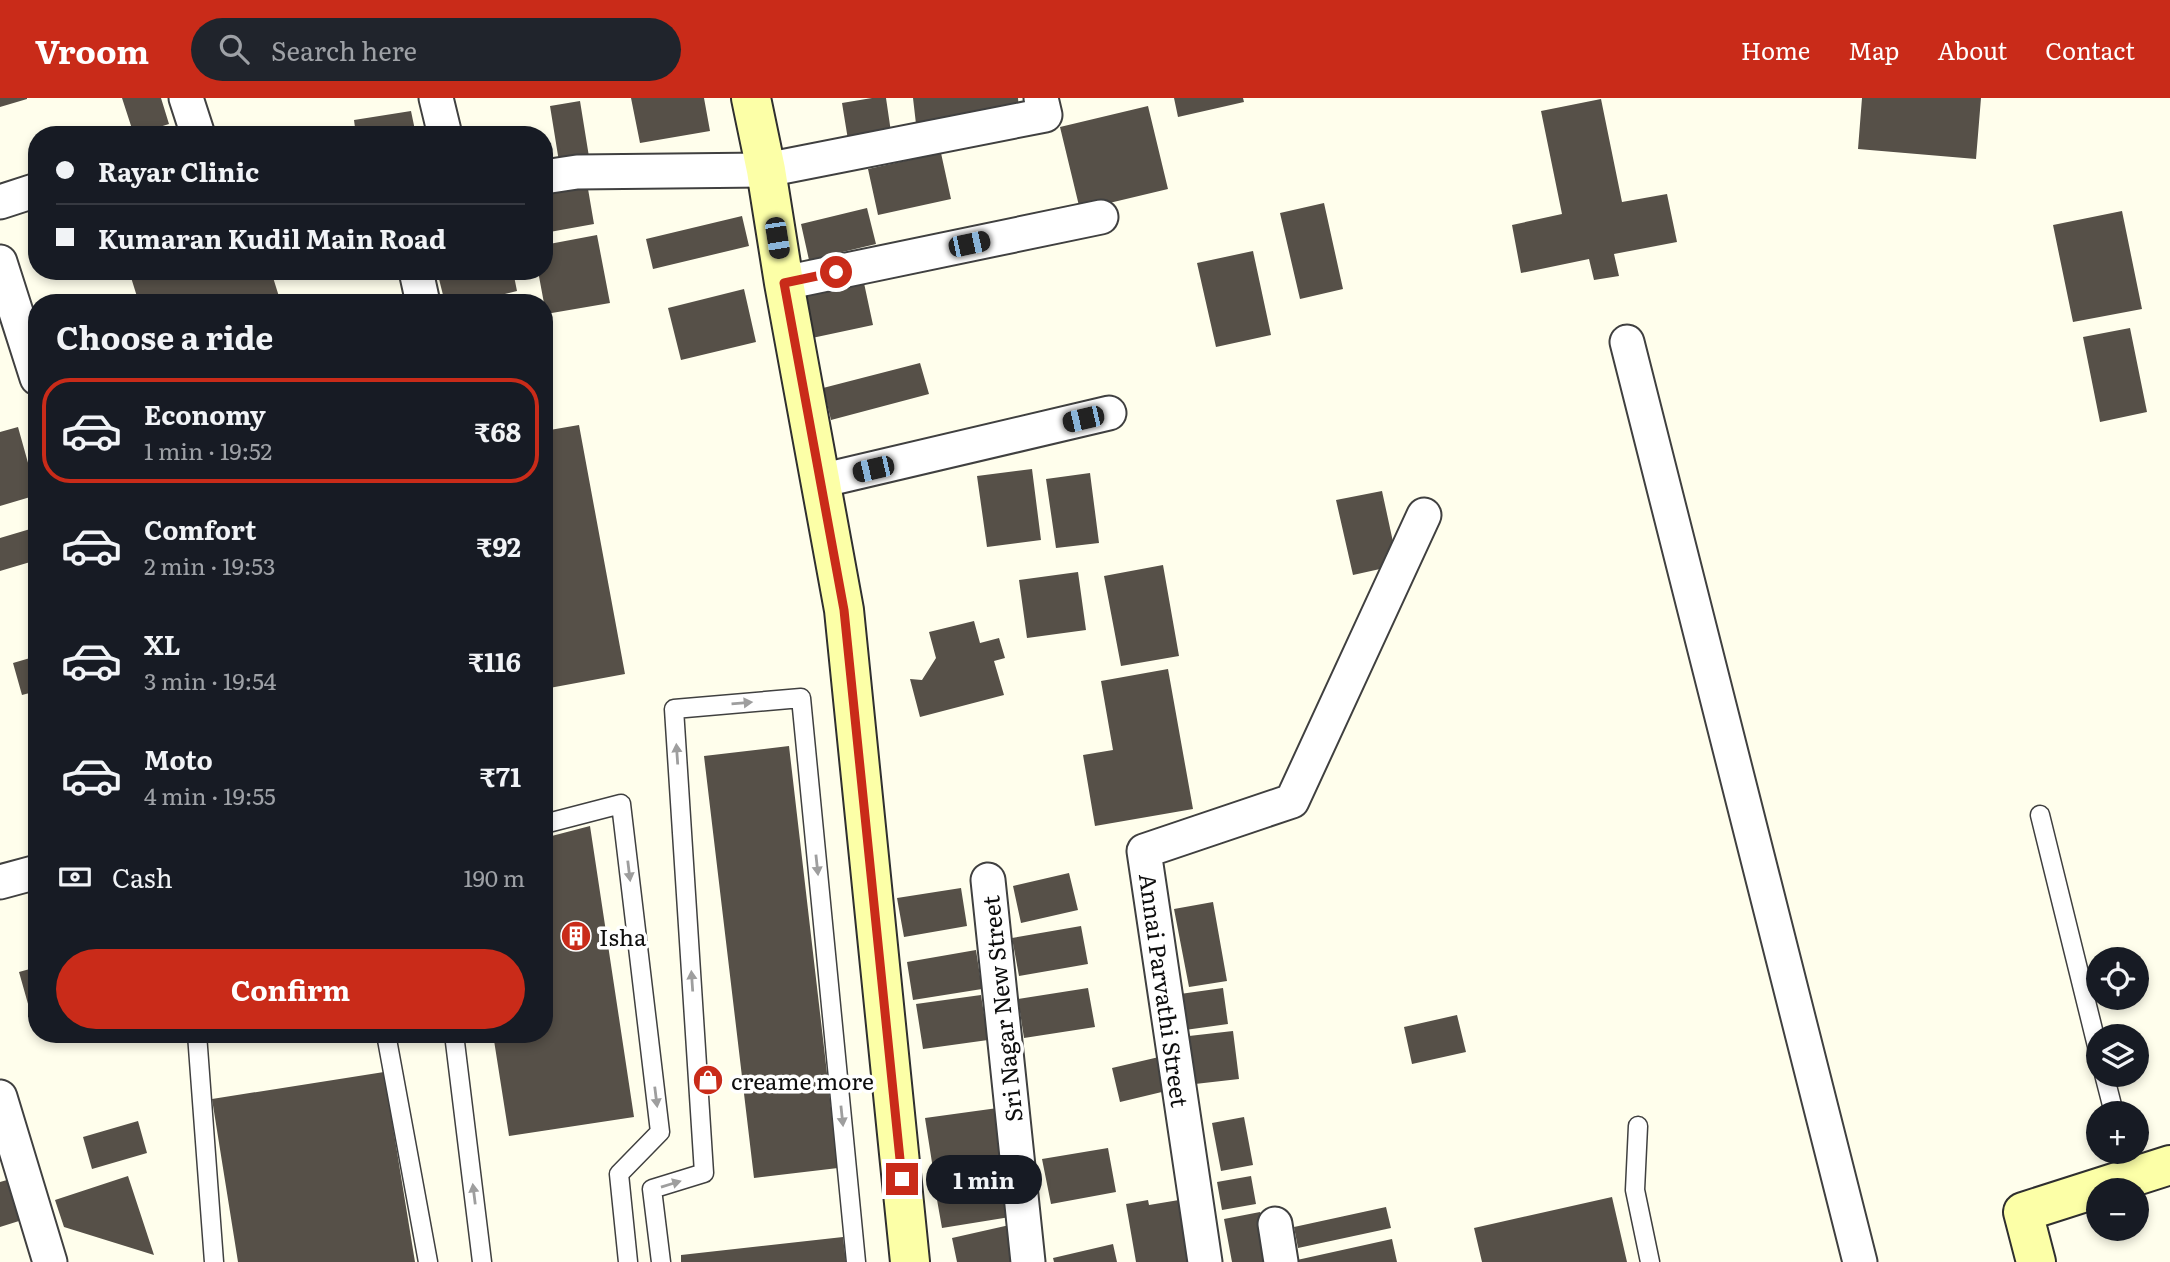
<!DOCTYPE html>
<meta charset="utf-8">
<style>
:root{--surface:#171b24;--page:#20242c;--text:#f1f3f6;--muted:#9ea1a6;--line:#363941;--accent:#c92b19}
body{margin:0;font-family:Literata,serif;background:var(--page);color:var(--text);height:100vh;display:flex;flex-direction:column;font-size:26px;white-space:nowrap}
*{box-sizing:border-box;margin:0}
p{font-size:23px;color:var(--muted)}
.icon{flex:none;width:38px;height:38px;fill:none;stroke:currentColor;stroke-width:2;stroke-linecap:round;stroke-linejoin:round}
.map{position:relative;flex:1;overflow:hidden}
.sheet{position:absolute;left:28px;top:196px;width:525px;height:749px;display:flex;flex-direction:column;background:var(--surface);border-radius:28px;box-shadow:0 4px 10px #0003}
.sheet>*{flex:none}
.hud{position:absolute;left:28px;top:28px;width:525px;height:154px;border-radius:28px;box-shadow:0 4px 10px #0003;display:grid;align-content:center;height:154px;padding:0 28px;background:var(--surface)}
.controls{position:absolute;left:2086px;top:849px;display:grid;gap:14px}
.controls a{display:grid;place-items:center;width:63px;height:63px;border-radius:50%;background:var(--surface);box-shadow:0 4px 10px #0003;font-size:35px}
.end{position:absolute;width:32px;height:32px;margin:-16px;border:9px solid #c92b19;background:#fff;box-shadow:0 0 0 4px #fff}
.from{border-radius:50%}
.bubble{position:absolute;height:49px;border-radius:24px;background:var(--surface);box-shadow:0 4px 10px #0003;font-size:23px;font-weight:700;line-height:49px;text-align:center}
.car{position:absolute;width:21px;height:42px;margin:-21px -10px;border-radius:9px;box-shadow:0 0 5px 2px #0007;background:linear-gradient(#222 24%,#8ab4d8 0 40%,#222 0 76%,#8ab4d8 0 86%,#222 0)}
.hud b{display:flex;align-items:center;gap:24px;height:66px;font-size:26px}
.hud b+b{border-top:2px solid var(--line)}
.hud i{width:18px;height:18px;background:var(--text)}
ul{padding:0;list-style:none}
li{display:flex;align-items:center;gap:21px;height:105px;margin:0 14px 10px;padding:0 14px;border:4px solid transparent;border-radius:28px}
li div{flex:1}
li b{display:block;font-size:26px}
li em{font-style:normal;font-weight:700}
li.active{border-color:var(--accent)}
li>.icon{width:63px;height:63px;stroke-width:1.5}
h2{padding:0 28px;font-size:32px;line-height:84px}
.pay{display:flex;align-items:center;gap:18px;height:77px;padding:0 28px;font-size:26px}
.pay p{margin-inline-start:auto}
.action{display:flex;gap:14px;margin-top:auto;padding:14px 28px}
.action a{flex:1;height:80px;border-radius:42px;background:var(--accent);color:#fff;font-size:28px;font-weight:700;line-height:80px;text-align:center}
header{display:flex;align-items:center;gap:42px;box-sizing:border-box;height:98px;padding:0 35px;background:var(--accent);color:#fff}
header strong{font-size:33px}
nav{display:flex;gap:38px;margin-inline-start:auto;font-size:24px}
.search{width:490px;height:63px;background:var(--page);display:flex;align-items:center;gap:18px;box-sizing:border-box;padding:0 24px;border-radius:38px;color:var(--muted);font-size:26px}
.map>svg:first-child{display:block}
</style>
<header>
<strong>Vroom</strong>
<div class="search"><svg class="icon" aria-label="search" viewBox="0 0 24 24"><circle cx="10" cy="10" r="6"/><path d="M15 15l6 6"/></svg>Search here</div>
<nav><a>Home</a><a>Map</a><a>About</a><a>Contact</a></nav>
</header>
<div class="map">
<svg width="2170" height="1164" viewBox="0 0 2170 1164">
<rect width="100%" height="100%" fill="#fffeec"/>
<path fill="#565048" d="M0,0H27V1L0,9Z
M122,0H161L169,26L134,37Z
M631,0H704L710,33L640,45Z
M872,0H886L892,41L849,48L842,5Z
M913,0H1018L1019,12L916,26Z
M1174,0H1243L1244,4L1178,19Z
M1862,0H1981L1976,61L1858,51Z
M1601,1L1622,104L1667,96L1677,144L1614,156L1619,178L1594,182L1589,161L1521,175L1512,127L1562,116L1541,13Z
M580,3L590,65L560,70L550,8Z
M1148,8L1168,91L1080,112L1060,29Z
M411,13L416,37H356L354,22Z
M941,55L951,101L878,117L868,71Z
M587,85L594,126L544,135V93Z
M1324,105L1343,191L1300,201L1280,115Z
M867,110L876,146L809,162L801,126Z
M2122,113L2142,211L2073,224L2053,127Z
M742,118L749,148L653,171L646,141Z
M597,137L610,205L546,216L538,173H544V147Z
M1253,153L1271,237L1216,249L1197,165Z
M129,173H271L281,205H139Z
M473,173H513L517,193L468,205H445L439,181Z
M864,185L873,227L812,240L803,199Z
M744,191L756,244L681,262L668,210Z
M2130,230L2147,314L2100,324L2083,239Z
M920,265L929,296L831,322L823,290Z
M579,327L625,576L544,591V333Z
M18,329L37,397L0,408V334Z
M1032,371L1041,442L987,449L977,378Z
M1090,375L1099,445L1056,450L1046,381Z
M1382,393L1398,467L1353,477L1336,402Z
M37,429V462L0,473V440Z
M1163,467L1179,558L1121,568L1104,478Z
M1078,474L1086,532L1027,540L1019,482Z
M974,523L980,545L999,540L1005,560L994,563L1004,597L920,619L910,581L922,582L936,560L929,534Z
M37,558V593L22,597L13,565Z
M1168,571L1193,711L1095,728L1083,657L1113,652L1101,583Z
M789,648L838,1070L754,1080L704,658Z
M590,728L634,1019L509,1038L493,936H544V740Z
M1069,775L1078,812L1021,825L1013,788Z
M961,790L967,828L904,839L897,800Z
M1213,804L1227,883L1189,889L1174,811Z
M1081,828L1088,866L1019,878L1012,840Z
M976,852L982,891L913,902L907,864Z
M37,869V918L32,920L19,874Z
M1088,890L1095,929L1024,940L1018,901Z
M1223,890L1228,926L1185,932L1180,896Z
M981,897L988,942L923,951L916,906Z
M1457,917L1466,954L1412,966L1404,929Z
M1233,933L1239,981L1195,986L1189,938Z
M1159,959L1166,993L1120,1004L1112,970Z
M384,974L415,1164H238L212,1001Z
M1005,1009L1013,1059L933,1071L925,1020Z
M1244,1019L1253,1067L1221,1073L1212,1025Z
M138,1023L147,1055L92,1071L83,1039Z
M1108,1050L1116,1094L1051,1106L1042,1061Z
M1002,1068L1010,1119L942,1130L933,1079Z
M128,1078L154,1157L64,1129L55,1102Z
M1251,1078L1256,1106L1222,1112L1217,1084Z
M7,1082L19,1123L0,1129V1084Z
M1612,1099L1627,1164H1482L1474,1130Z
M1185,1101L1196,1164H1136L1126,1106L1148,1102L1149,1107Z
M1386,1109L1391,1130L1298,1150L1294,1129Z
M1260,1114L1269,1164H1232L1224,1121Z
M1014,1126L1022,1164H957L952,1140Z
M843,1139L846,1164H681V1157Z
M1392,1141L1397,1164H1297V1162Z
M1113,1146L1117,1164H1054L1053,1160Z"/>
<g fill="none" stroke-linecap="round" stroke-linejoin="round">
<g stroke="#404040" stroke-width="21">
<path id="lane" d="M2040,717L2098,952
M544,726L621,706L660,1034L619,1076L628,1164
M197,936L214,1164
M386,936L428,1164
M454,936L482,1164
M2104,976L2114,1015
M1638,1028L1635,1092L1650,1164
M2123,1054L2130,1080
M661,1164L652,1091L704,1075L674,611L801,600L856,1164"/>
</g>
<g stroke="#404040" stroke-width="37">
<path id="street" d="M186,0L198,37
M436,0L445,37
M544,79L577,74L766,72L1045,17L1041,0
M0,104L37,92
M0,164L37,280
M416,173L423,205
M784,185L1101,119
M1627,244L1860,1164
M820,383L1109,315
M988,782L1028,1164
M0,784L37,774
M0,999L50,1164
M1275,1126L1281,1164
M1205,1164L1144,753L1292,703L1424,417"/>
</g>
<g stroke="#2f2f2f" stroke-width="42">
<path id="secondary" d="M751,0L766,72L784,185L844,512L910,1164
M2036,1164L2023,1114L2170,1067"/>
</g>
<use href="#lane" stroke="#fff" stroke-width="18"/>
<use href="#street" stroke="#fff" stroke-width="33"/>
<use href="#secondary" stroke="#fcffa7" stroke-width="38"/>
</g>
<defs><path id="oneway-solid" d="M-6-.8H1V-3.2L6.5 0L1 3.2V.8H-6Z" transform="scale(1.75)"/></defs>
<g fill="#9e9e9e">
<use href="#oneway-solid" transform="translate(742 605) rotate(-5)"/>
<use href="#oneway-solid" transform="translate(677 656) rotate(-94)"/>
<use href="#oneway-solid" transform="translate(817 767) rotate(84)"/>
<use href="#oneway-solid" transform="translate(629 773) rotate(83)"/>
<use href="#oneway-solid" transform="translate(692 883) rotate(-94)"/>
<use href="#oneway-solid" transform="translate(656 999) rotate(83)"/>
<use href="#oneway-solid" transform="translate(842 1018) rotate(84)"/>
<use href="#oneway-solid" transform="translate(671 1086) rotate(-17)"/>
<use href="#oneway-solid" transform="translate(474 1096) rotate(-97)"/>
</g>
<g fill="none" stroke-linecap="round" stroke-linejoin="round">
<path stroke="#c92b19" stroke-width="9" d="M836,174L784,185L844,512L902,1081"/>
</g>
<defs>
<g id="building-disc" transform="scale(1.575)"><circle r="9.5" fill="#c92b19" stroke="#fff"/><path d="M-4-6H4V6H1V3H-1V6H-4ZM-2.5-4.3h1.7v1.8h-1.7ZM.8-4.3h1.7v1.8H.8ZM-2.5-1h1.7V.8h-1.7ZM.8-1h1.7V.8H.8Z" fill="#fff"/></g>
<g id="shop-disc" transform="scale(1.575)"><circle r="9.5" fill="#c92b19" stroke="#fff"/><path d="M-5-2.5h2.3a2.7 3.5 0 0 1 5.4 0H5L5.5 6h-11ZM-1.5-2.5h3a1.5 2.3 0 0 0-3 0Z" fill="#fff"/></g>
</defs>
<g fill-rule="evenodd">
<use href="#building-disc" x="576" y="838"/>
<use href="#shop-disc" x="708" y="982"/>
</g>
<g text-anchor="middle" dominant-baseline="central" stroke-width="7" stroke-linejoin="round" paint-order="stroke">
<g font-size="23" fill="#0d0d0d" stroke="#fff" text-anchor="start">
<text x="599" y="838">Isha</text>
<text x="731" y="982">creame more</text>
</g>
<g font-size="23" fill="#0d0d0d" stroke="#fff">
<text transform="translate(1165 892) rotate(82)">Annai Parvathi Street</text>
<text transform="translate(1001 911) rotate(-96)">Sri Nagar New Street</text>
</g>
</g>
</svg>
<div class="controls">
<a><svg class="icon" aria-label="locate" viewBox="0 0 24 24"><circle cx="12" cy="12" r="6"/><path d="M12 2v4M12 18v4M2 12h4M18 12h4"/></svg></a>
<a><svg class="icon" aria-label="layers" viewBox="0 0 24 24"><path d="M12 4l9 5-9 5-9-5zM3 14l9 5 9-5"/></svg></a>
<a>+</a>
<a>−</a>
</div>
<i class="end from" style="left:836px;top:174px"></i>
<i class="end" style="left:902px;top:1081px"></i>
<div class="bubble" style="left:926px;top:1057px;width:116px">1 min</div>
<i class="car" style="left:777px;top:140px;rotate:171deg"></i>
<i class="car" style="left:969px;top:146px;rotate:78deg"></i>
<i class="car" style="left:1083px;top:321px;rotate:257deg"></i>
<i class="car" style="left:873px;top:371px;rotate:257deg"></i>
<div class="hud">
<b><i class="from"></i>Rayar Clinic</b>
<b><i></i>Kumaran Kudil Main Road</b>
</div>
<section class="sheet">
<h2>Choose a ride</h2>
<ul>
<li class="active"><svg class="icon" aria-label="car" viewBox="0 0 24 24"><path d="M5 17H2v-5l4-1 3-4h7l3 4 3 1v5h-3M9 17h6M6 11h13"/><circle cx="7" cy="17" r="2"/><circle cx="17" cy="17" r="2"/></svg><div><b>Economy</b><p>1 min · 19:52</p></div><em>₹68</em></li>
<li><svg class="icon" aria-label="car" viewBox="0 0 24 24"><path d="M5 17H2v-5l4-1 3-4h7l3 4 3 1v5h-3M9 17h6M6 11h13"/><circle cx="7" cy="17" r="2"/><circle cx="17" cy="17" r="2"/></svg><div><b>Comfort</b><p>2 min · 19:53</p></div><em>₹92</em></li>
<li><svg class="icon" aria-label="car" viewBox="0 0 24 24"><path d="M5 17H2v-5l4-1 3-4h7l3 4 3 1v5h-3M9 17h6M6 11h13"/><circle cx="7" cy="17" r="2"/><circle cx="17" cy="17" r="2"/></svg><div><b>XL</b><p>3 min · 19:54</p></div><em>₹116</em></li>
<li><svg class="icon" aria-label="car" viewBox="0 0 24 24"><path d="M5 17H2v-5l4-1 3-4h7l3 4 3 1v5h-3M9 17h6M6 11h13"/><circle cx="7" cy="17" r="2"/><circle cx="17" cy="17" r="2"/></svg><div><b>Moto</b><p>4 min · 19:55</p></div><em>₹71</em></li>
</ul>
<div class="pay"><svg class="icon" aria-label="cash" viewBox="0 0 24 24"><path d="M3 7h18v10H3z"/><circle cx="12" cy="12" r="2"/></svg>Cash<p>190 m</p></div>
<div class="action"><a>Confirm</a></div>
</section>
</div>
